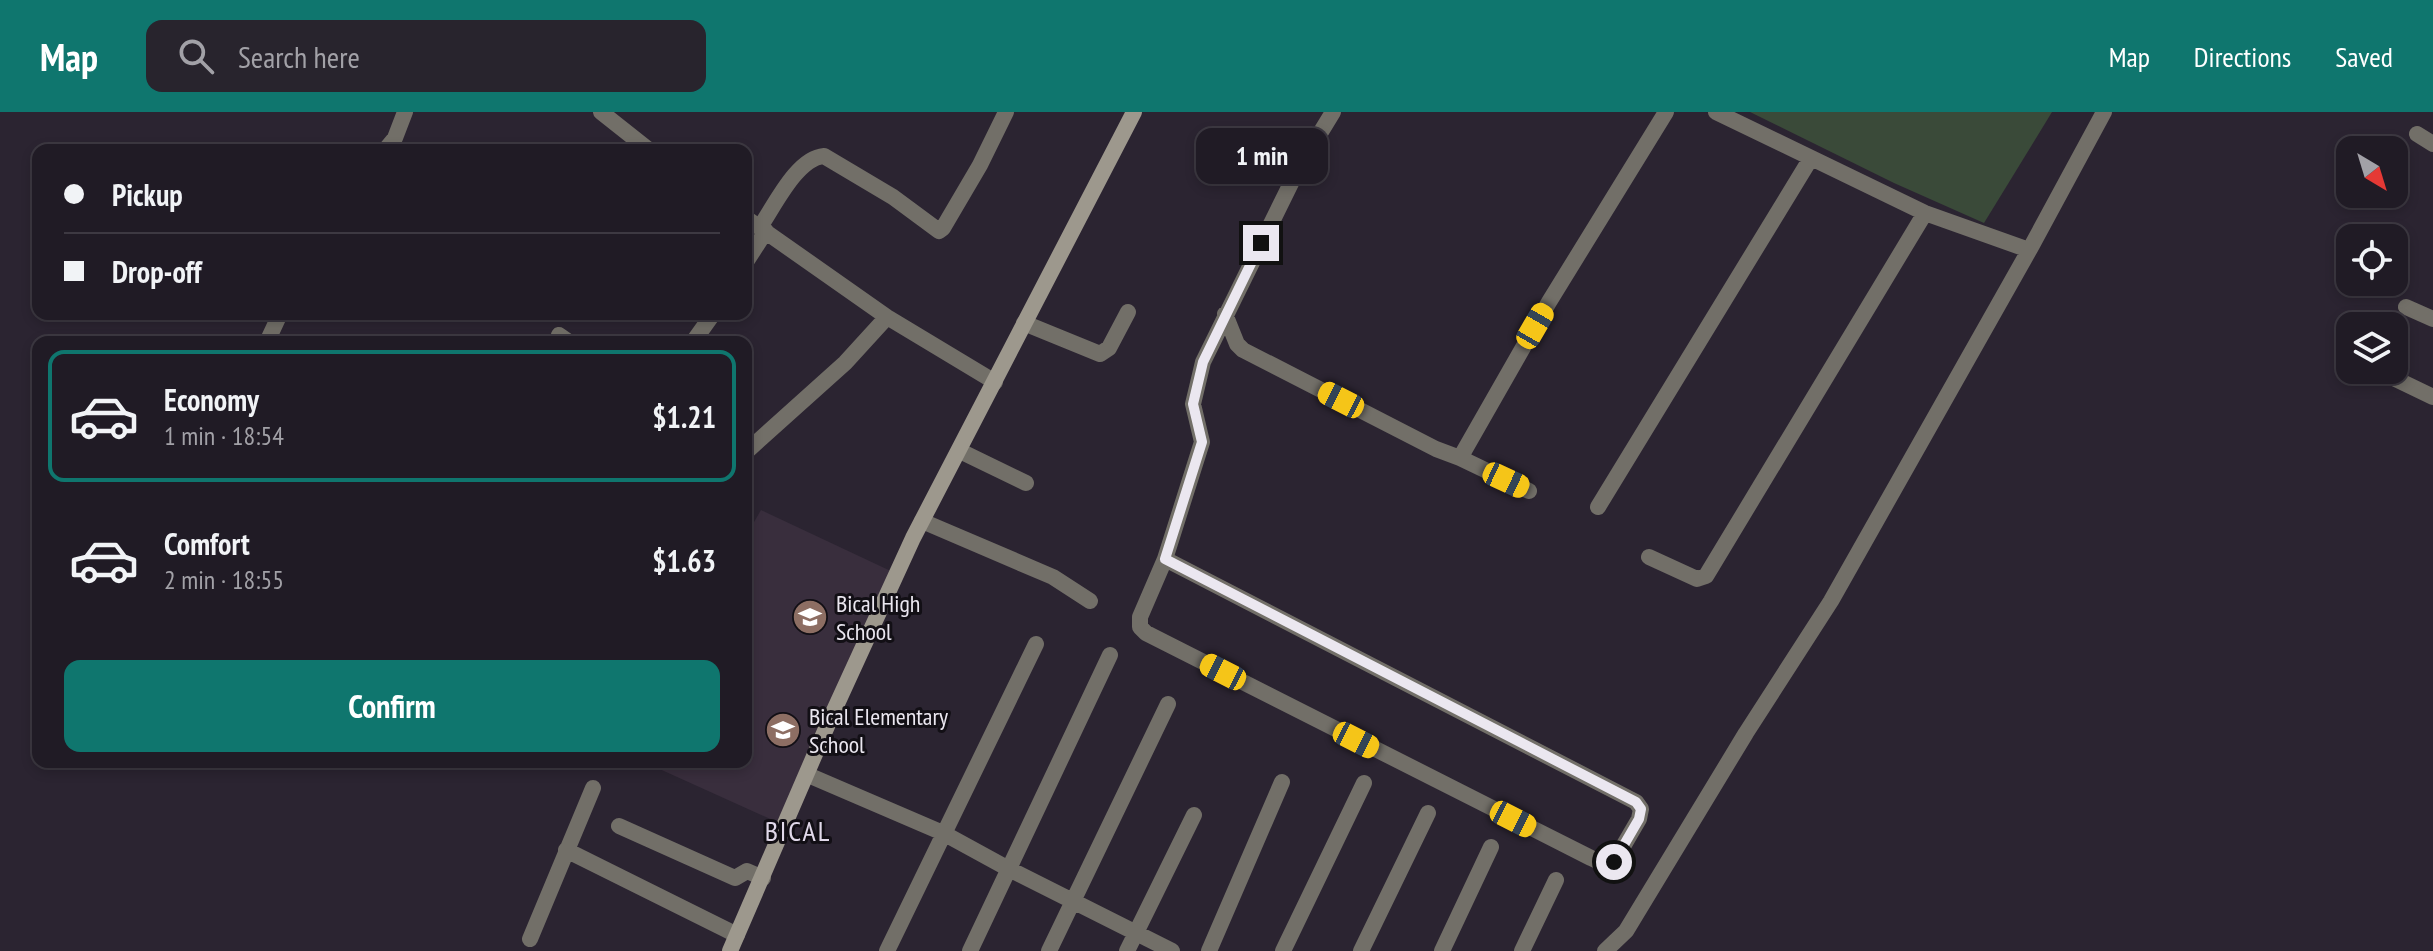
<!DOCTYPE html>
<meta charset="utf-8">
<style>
:root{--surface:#201b25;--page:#28242d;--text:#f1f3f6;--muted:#a2a1a7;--line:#3d3942;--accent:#0f766e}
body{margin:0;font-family:"PT Sans Narrow",sans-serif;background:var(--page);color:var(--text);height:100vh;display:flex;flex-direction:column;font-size:30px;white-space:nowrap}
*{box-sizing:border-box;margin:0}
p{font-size:26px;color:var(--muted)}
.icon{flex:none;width:44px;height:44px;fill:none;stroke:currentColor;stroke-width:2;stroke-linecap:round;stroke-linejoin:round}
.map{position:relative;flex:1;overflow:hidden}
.details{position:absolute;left:32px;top:224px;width:720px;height:432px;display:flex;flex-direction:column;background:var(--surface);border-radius:16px;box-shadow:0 4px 12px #0003,0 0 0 2px var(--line)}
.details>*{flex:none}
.top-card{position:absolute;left:32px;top:32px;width:720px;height:176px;border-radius:16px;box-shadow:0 4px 12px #0003,0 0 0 2px var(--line);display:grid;align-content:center;height:176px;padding:0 32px;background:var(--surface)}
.needle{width:52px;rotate:142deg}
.tools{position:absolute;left:2336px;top:24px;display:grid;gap:16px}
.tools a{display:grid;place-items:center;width:72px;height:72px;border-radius:16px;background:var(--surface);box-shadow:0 4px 12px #0003,0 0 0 2px var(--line);font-size:40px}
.end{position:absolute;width:36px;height:36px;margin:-18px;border:10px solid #ebe7f0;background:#111;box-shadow:0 0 0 4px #111}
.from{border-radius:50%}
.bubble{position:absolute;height:56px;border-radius:16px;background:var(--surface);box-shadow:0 4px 12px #0003,0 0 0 2px var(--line);font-size:26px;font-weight:700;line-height:56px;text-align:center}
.car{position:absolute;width:24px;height:48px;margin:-24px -12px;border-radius:10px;box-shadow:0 0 6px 2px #0007;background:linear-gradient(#f5c518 24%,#345 0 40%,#f5c518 0 76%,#345 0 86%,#f5c518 0)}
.top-card b{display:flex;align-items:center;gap:28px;height:76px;font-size:30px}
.top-card b+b{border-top:2px solid var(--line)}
.top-card i{width:20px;height:20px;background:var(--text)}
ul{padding:14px 0 0;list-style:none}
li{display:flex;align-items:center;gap:24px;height:132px;margin:0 16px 12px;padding:0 16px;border:4px solid transparent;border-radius:16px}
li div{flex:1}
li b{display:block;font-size:30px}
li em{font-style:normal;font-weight:700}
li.on{border-color:var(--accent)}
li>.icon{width:72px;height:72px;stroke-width:1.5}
.primary-button{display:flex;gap:16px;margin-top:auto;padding:16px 32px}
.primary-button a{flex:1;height:92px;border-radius:16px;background:var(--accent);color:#fff;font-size:32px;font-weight:700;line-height:92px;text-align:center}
header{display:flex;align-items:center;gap:48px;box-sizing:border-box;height:112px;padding:0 40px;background:var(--accent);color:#fff}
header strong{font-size:38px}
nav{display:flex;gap:44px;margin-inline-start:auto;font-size:28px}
.search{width:560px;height:72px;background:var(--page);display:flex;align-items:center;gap:20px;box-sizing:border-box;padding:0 28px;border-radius:16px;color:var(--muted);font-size:30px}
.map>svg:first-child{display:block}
</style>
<header>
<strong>Map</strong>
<div class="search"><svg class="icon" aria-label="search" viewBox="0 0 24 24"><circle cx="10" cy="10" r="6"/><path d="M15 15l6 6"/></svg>Search here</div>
<nav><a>Map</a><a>Directions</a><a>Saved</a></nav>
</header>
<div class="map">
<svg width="2433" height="839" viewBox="0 0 2433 839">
<rect width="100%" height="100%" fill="#2b2431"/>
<path fill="#392e3d" d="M761,398L895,461L777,710L644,650H746V424Z"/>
<path fill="#3a4a39" d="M1750,0H2052L1984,111L1894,71Z"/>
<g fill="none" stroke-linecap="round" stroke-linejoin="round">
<path stroke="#726f68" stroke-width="16" d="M601,0L649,38
M1716,0L1925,101L2029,138
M2417,22L2433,32
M385,38L395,26L405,0
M746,106L887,205L995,270
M760,115C775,93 797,46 824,44L893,85L939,119L943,116L980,53L1006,0
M746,150L766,119
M2406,195L2433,207
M1225,202L1237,232L1243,238L1436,337L1460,346L1549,190L1666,0
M1024,211L1100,242L1109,236L1128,200
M559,223L569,230
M267,230L280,202
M693,230L713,202
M2377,258L2433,285
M960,339L1026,371
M746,340L845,251L887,205
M1460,346L1529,379
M1598,395L1811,46
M922,409L1053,465L1090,489
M1649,445L1697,467L1706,464L1925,101
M1165,447L1636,690L1641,697L1639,707L1614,750L1606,753L1591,746L1146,521L1140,515V505L1165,447L1202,330L1193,292L1203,250L1297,59L1333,0
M808,663L943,721L1007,756L1172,839
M619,714L735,766L747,759L763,766
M566,738L737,823
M530,827L593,676
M887,839L1036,532
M970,839L1110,543
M1049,839L1168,592
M1127,839L1194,703
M1209,839L1282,670
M1283,839L1364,671
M1361,839L1428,701
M1442,839L1491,735
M1522,839L1556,768
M1605,839L1626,819L1746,621L1831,489L2031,135L2104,0"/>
<path stroke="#9d988d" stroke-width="16" d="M730,839L831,605L913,426L1134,0"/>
</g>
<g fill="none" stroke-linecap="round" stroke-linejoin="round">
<path stroke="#ebe7f0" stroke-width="10" d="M1261,131L1203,250L1193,292L1202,330L1165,447L1636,690L1641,697L1639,707L1614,750"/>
</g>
<defs>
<g id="school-disc" transform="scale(1.8)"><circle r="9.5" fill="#8d6e63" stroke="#120f15"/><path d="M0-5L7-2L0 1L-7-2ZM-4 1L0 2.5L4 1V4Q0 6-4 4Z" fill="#fff"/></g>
</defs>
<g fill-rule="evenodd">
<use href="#school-disc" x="810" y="505"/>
<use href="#school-disc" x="783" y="618"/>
</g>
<g text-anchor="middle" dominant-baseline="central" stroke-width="6" stroke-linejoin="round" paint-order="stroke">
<g font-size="24" fill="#ebe7f0" stroke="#120f15" text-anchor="start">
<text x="836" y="491">Bical High<tspan x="836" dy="28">School</tspan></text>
<text x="809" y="604">Bical Elementary<tspan x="809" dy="28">School</tspan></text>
</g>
<g font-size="28" letter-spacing="2" fill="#e1d9ea" stroke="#120f15">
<text x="798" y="718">BICAL</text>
</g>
</g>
</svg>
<div class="tools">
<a><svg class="needle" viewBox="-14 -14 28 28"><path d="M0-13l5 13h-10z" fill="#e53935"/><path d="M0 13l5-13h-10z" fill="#a2a1a7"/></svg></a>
<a><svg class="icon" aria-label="locate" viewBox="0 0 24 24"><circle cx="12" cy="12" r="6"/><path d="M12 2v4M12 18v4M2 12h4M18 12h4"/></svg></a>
<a><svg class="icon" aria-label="layers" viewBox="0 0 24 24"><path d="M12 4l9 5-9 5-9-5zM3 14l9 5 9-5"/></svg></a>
</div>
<i class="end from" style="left:1614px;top:750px"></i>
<i class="end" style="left:1261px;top:131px"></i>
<div class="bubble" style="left:1196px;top:16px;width:132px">1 min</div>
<i class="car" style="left:1535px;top:214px;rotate:30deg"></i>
<i class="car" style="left:1341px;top:288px;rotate:297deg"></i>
<i class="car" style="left:1506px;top:368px;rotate:115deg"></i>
<i class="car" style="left:1223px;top:560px;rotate:297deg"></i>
<i class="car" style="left:1356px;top:628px;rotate:117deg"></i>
<i class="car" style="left:1513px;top:707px;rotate:117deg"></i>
<div class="top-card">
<b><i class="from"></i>Pickup</b>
<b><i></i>Drop-off</b>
</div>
<section class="details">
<ul>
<li class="on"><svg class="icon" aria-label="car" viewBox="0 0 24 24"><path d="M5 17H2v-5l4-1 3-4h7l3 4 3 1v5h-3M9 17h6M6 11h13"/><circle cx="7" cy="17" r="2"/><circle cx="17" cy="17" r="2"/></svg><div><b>Economy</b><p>1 min · 18:54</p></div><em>$1.21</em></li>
<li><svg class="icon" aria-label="car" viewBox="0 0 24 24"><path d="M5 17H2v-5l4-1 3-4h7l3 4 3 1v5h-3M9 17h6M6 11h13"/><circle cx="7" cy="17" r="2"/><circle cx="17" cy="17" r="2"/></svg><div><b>Comfort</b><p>2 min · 18:55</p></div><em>$1.63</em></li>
</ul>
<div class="primary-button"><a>Confirm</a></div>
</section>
</div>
